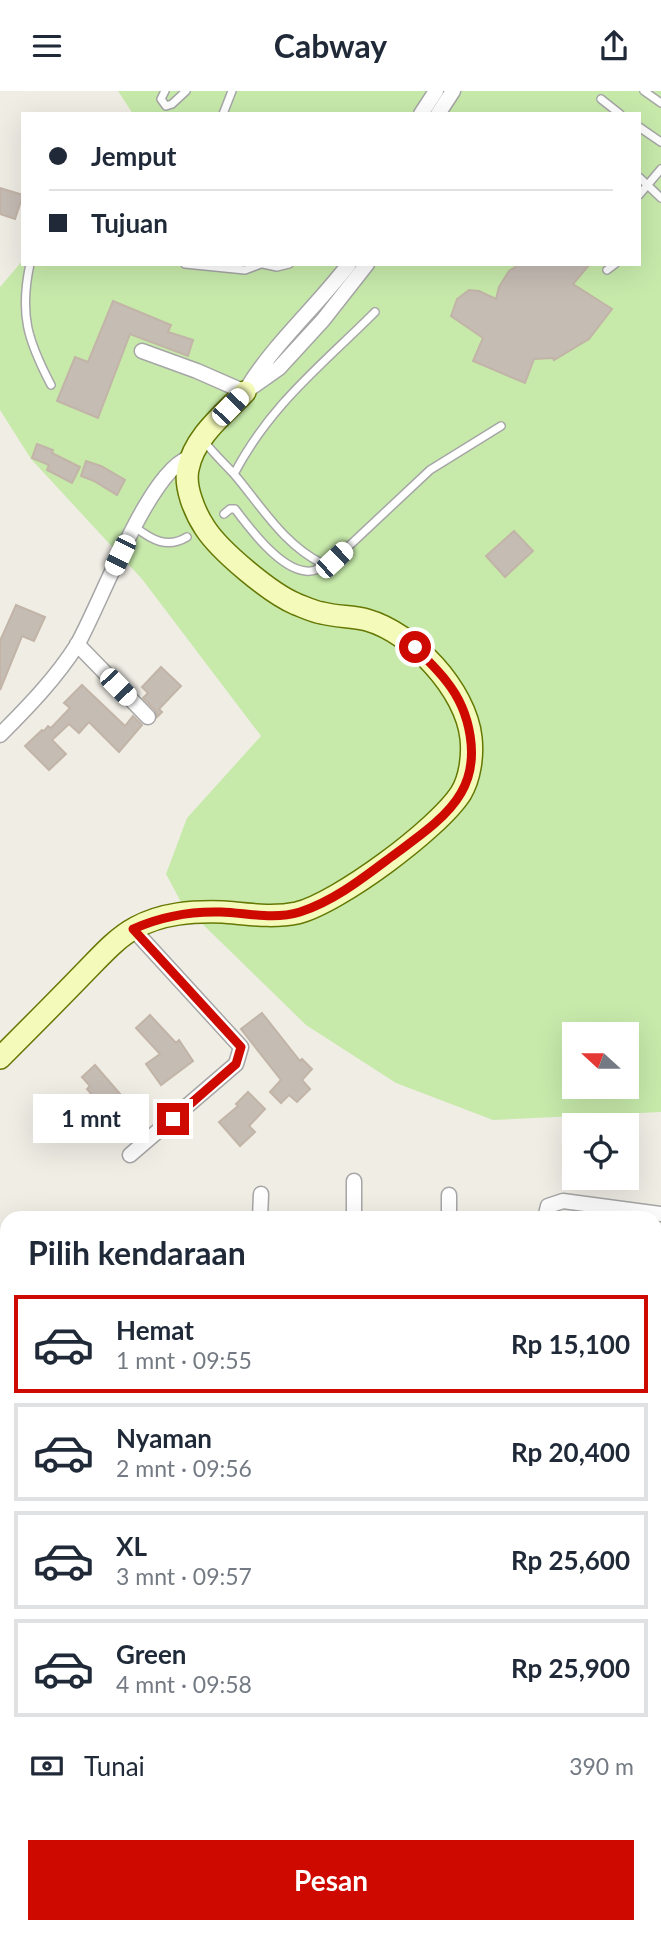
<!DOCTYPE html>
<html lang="id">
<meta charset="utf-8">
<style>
:root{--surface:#fff;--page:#f6f6f7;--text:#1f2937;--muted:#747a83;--line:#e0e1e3;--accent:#ce0a00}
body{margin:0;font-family:Lato,sans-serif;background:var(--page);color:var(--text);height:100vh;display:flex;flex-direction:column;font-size:26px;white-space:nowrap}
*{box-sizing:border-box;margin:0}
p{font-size:23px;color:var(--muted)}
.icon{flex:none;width:38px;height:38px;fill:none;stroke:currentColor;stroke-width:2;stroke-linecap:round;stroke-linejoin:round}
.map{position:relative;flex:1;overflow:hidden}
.panel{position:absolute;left:0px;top:1120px;width:662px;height:723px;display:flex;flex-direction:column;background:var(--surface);border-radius:21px 21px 0 0;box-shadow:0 7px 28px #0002}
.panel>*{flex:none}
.guide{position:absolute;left:21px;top:21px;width:620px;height:154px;border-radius:0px;box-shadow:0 7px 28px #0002;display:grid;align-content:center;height:154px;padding:0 28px;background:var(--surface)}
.needle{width:46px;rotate:291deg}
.buttons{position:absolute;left:562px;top:931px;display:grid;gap:14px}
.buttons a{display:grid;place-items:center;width:77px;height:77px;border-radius:0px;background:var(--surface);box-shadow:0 7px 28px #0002;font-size:35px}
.end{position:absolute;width:32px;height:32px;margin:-16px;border:9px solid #ce0a00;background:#fff;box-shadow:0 0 0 4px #fff}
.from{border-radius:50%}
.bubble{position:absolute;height:49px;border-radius:0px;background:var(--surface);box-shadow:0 7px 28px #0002;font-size:23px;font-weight:700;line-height:49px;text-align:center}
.car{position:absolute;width:21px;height:42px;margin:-21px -10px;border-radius:9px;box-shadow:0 0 5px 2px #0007;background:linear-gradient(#fff 24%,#345 0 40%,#fff 0 76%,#345 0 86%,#fff 0)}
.guide b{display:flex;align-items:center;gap:24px;height:66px;font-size:26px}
.guide b+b{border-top:2px solid var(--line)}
.guide i{width:18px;height:18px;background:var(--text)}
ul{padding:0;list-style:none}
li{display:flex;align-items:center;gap:21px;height:98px;margin:0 14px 10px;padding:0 14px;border:4px solid var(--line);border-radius:0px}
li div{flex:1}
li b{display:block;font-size:26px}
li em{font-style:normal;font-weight:700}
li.active{border-color:var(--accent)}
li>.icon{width:63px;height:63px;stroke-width:1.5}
h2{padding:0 28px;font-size:32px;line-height:84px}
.pay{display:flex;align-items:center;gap:18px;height:77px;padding:0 28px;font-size:26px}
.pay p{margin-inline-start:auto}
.action{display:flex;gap:14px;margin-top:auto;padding:14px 28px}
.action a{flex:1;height:80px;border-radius:0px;background:var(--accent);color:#fff;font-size:28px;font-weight:700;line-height:80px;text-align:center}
header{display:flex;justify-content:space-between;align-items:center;height:91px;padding:0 28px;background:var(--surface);font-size:32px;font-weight:700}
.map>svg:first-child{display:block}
</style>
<header><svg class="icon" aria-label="menu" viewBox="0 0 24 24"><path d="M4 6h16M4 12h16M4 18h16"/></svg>Cabway<svg class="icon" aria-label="share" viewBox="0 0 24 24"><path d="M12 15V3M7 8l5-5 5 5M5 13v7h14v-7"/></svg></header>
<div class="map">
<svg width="661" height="1842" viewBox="0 0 661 1842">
<rect width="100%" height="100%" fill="#f0ede5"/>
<path fill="#c7eaab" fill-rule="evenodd" d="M118,0H661V1021L493,1029L396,992L306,934L182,813L166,783L187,727L261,645L142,488L31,368L0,319V196L23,169V173H639V23H133ZM574,943H626V996H574Z
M661,1768V1842H524L531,1836H654L655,1774Z"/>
<path fill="#c5bcb4" stroke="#c2b4a7" stroke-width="2" d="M0,97L23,104L15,128L0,123Z
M520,173H590L573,193L612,218L589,248L554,269L553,267L534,268L525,292L473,270L483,247L451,225L457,208L469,199L479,200L496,208L499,196L509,180Z
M113,210L171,234L168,241L193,249L188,265L130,243L98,327L57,310L75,266L88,271Z
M37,353L53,359L52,362L80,376L72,392L47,379L49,374L32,367Z
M86,370L101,375L125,389L117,404L94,390L81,385Z
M514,440L533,460L505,486L486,465Z
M16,514L45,526L34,550L22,545L0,599V550Z
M161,576L181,595L159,618L162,621L157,626L155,619L143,607L148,602L142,596Z
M82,594L125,635L133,625L142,634L119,661L89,631L79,642L69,633L52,649L66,663L49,679L25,655L42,639L44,640L48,635L51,637L70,617L64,612Z
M262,922L300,970L302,968L312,978L302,989L310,998L297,1011L289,1004L281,1012L270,1001L281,989L241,938Z
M150,924L176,952L179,949L193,970L161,994L146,973L160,963L136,937Z
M95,974L133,1018L116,1032L87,998L90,995L82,986Z
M248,1001L265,1018L249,1035L255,1041L240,1055L219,1031L238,1015L236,1013Z"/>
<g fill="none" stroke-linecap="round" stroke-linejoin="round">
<g stroke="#a6a6a6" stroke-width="10">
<path id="lane" d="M165,0L161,8L166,15L172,13L186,0
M644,0L661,12
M601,8L620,23
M223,23L232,0
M639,36L661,51
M639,86L661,107
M639,104L661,78
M30,173C19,224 28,250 51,294
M185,173L245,179L261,173
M263,173L277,176L289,173
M607,179L615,173
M204,350C213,362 224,372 234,383C262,416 283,453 323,473L334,469L430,379L501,335
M234,383C270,314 321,275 375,221
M224,423L230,418H235C250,438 280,478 306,480C314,481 321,477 328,473
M135,436C152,449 167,458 187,446
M654,1804L661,1802
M621,1836V1842"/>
</g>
<g stroke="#a6a6a6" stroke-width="17">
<path id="street" d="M421,23L436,0
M438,23L453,0
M142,260L197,280L245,301
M249,294C277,250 317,215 349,173
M245,301L279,277L323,229L367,173
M77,553L148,626
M0,644C28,616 56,587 77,554C99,517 152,370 193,366
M130,1064L236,973L241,956L133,838
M354,1090V1127
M449,1104V1127
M260,1127L261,1103
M545,1127L548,1115L563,1110L661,1123
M654,1258H661
M0,1307L7,1302
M0,1327L7,1322
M654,1406L661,1399
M654,1609L661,1602
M0,1633L7,1625
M348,1836L354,1842
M10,1842L11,1836
M124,1842L128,1836
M235,1842L239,1836
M470,1842L476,1836"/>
</g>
<g stroke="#667804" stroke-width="24">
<path id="secondary" d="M0,967C28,939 56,911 84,882C99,867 116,847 135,837C162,822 193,820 223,821C248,823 272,827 297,822C338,812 438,738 461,702C470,687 473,665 471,647C466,599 413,542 367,529C353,525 337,526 322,522C314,521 304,516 296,513C270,502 220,460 205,437C195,422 184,396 188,378C194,346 224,323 245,301"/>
</g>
<use href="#lane" stroke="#fff" stroke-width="7"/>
<use href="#street" stroke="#fff" stroke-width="14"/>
<use href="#secondary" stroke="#f4fab9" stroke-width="21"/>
</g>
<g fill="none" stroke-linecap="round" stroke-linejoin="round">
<path stroke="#ce0a00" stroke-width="9" d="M173,1028L236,973L241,956L133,838C162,825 189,820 221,821C247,822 274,829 300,821C334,810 363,787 391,766C415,748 446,728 461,702C481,668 470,620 447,591C438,579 426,568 415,556"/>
</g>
</svg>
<div class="buttons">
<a><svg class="needle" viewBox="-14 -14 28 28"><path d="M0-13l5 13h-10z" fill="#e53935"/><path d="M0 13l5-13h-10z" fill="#747a83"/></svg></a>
<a><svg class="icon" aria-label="locate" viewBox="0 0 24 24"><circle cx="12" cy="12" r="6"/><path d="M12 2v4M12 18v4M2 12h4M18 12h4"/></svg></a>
</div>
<i class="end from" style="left:415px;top:556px"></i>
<i class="end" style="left:173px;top:1028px"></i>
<div class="bubble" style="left:33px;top:1003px;width:116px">1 mnt</div>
<i class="car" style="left:230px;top:316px;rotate:44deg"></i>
<i class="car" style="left:120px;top:464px;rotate:206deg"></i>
<i class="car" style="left:334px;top:469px;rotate:47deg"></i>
<i class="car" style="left:118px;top:596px;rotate:136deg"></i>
<div class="guide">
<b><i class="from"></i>Jemput</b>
<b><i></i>Tujuan</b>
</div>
<section class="panel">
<h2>Pilih kendaraan</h2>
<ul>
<li class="active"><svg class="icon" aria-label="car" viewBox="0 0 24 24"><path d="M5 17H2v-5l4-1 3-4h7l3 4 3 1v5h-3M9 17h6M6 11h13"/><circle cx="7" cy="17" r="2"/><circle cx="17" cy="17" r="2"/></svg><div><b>Hemat</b><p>1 mnt · 09:55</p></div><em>Rp 15,100</em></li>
<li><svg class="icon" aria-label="car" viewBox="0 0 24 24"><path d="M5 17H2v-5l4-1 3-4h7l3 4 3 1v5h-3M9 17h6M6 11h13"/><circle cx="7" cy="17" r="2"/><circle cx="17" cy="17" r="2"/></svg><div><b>Nyaman</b><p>2 mnt · 09:56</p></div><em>Rp 20,400</em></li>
<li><svg class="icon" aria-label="car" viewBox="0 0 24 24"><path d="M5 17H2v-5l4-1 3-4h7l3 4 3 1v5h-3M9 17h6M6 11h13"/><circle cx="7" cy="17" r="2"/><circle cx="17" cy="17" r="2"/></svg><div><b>XL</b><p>3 mnt · 09:57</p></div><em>Rp 25,600</em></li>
<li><svg class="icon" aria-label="car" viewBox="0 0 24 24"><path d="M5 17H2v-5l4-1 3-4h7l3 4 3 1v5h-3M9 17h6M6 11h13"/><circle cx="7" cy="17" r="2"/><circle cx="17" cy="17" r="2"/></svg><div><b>Green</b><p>4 mnt · 09:58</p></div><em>Rp 25,900</em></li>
</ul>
<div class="pay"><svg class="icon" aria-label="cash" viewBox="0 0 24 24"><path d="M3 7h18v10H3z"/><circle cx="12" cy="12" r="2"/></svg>Tunai<p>390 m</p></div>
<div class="action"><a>Pesan</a></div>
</section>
</div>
